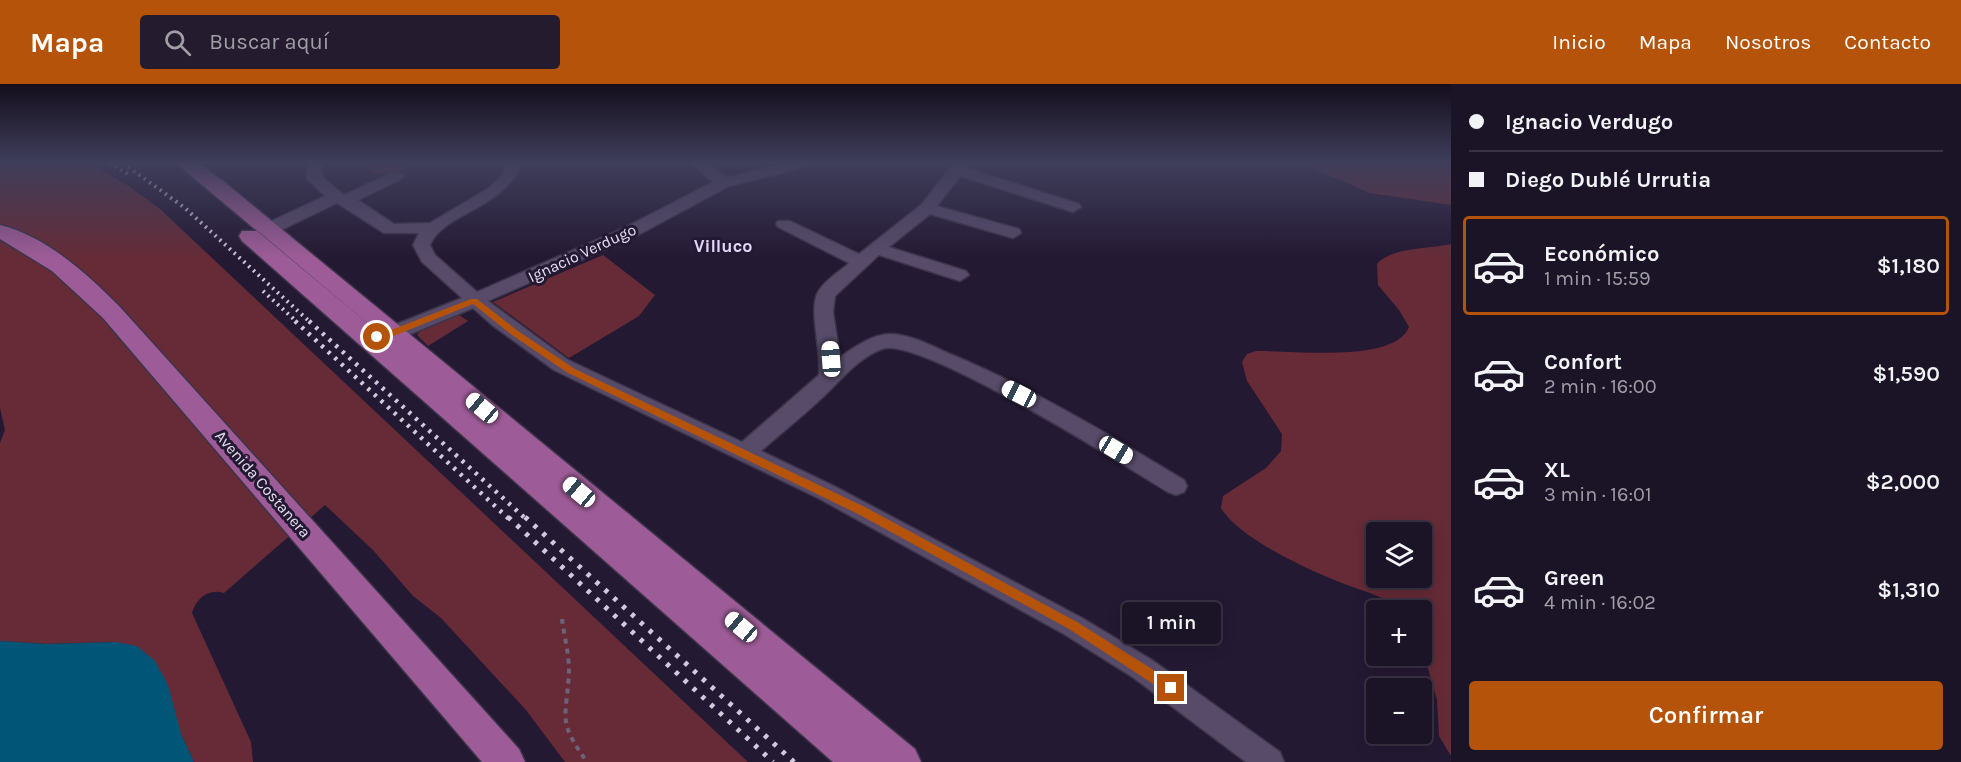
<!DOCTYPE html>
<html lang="es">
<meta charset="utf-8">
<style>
:root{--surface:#1b1326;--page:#241c2e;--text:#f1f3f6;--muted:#a09ea7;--line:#393243;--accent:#b45309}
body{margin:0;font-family:Karla,sans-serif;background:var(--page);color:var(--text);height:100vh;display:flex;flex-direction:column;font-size:22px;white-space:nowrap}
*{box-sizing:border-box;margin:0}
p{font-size:20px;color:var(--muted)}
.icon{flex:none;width:33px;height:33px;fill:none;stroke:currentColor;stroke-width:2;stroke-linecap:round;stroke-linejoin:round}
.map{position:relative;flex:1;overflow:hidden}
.sheet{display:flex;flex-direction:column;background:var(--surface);width:510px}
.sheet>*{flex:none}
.hud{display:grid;align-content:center;height:132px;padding:0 18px;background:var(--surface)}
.fabs{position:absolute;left:1366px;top:438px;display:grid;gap:12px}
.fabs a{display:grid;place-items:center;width:66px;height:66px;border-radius:6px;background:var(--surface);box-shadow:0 3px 15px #0003,0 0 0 2px var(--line);font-size:30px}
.end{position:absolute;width:27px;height:27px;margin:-14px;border:8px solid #b45309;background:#fff;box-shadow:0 0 0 3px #fff}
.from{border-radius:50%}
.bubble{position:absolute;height:42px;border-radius:6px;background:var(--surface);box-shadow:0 3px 15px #0003,0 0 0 2px var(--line);font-size:20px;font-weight:600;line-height:42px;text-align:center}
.car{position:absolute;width:18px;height:36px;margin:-18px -9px;border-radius:8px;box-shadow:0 0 4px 2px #0007;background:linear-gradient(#fff 24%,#345 0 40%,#fff 0 76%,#345 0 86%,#fff 0)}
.hud b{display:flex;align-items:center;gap:21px;height:57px;font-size:22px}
.hud b+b{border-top:2px solid var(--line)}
.hud i{width:15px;height:15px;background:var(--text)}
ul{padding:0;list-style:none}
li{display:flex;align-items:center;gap:18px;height:99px;margin:0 12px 9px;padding:0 6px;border:3px solid transparent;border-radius:6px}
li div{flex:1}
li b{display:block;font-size:22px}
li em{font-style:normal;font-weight:600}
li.active{border-color:var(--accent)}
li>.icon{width:54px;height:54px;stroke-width:1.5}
.button{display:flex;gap:12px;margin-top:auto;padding:12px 18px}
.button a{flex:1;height:69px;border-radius:6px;background:var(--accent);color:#fff;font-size:24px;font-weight:600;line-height:69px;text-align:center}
header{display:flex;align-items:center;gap:36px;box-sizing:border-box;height:84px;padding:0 30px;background:var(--accent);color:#fff}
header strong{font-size:28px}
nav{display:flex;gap:33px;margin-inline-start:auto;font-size:21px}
.search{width:420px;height:54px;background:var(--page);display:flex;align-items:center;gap:15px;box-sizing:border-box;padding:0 21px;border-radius:6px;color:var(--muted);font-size:22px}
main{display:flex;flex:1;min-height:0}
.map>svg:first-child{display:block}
</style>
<header>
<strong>Mapa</strong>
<div class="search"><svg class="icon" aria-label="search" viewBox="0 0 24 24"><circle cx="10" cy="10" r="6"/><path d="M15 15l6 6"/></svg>Buscar aquí</div>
<nav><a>Inicio</a><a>Mapa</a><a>Nosotros</a><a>Contacto</a></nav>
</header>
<main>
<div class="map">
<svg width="1451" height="678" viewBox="0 0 1451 678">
<rect width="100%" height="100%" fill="#241933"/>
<path fill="#662b37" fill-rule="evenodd" d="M0,79H90L127,101L160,125L748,678H565L526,626L441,534L413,512L373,466L325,421L224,509C209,504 196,514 192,529L251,658L253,678H194L181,650L116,558L46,560L0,557V359L5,346L0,324Z
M347,79H418L396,89L375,90L364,81L355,83Z
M1300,79H1451V121L1370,109Z
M1451,160V672L1439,652L1437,616L1422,564V526H1399C1384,512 1369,509 1350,502C1314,489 1239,455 1221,424L1223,412L1266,384L1281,367L1282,350L1247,297L1242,278L1247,270L1256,267C1290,266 1395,280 1409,243L1399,226L1378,201L1377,180C1391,163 1430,165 1451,160ZM1377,448H1422V494H1377Z
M603,171L655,211L639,232L569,274L493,218Z
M459,231L468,237L428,262L417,251L422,245Z"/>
<path fill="#015678" d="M0,557L46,560L116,558L137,562L155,577L168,601L181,650L194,678H0Z"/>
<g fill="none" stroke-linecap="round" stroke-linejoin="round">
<g stroke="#3c3449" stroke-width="3">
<path id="minor" d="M307,79H322L323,94L344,111L391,89H401L404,92L401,95L358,116L394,140L430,139L489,104L501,93L507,79H522C502,127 444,128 430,161L435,171L477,208L626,143L713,98L690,79H707L727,94L784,79H810L808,82L729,102L638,151L488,217L568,276L742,358L819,291C822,268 808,226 818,208C824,197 839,188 849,179L778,143L776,140L778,137H790L859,170L921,121L954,79H969L966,84L1079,120L1081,123L1073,128L960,92L937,122L1019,145L1021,149L1013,154L930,130L889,163L966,187L969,191L960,197L879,171L835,212L833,228L840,273C855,263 871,251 889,250C910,250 932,262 950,270C1032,304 1108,350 1184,396L1187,402L1184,408L1176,411L1168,408C1127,383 919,251 882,265C858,274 841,296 823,313C803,332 781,349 761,367L836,403L1082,534L1152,576L1280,668L1284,678H1246L1134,594L1064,550L820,415L554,286L492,241L473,224L401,254H387L385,249L387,244L462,214L422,178L413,161L419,149H384L337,119L275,149H263L261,145L263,141L325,112L307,95Z"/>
</g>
<g stroke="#3c3449" stroke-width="3">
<path id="major" d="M176,79H198L223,97L915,665L921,678H833L242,157L239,152L242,147H258L385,254Z
M0,141C46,152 87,190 119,222L519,665L525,678H482L103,234L52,187L0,155Z"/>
</g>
<path stroke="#6c637a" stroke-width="4" stroke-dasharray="5 5" stroke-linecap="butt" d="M562,535C564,551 569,570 569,586C567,635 556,635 587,678"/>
<use href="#minor" fill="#574b69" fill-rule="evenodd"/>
<use href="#major" fill="#9d5c97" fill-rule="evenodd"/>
<path stroke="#d1cadd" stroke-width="4" stroke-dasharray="2 4.5" stroke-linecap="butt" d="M109,79L130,91
M123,79L185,124L310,238
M263,207L297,238"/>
<path stroke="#d1cadd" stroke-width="4.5" stroke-dasharray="3 6" stroke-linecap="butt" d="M295,237L509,435
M309,237L526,435"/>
<path stroke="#d1cadd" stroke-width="5" stroke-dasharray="4 8" stroke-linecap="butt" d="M508,433L773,678
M525,433L794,678"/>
</g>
<linearGradient id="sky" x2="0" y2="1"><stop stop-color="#140e1c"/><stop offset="0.45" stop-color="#3f3e5b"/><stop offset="1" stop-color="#3f3e5b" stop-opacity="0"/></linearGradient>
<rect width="1451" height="174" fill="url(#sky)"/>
<path fill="#b45309" d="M471,215H477L518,247L575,285L865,423L1077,538L1176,600V609H1167L1069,545L858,430L568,289L512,251L473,220L391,253L377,256L373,253Z"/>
<g text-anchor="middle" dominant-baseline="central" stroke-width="6" stroke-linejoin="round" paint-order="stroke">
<g font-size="16" fill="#e4def0" stroke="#241933">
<text transform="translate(582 169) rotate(-25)">Ignacio Verdugo</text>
<text transform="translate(263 400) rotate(49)">Avenida Costanera</text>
</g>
<g font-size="18" font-weight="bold" fill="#e2d5f8" stroke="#241933">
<text x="723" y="162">Villuco</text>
</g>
</g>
</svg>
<div class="fabs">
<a><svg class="icon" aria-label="layers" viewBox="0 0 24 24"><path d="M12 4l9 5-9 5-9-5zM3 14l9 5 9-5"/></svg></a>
<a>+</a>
<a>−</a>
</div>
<i class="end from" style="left:377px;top:253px"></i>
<i class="end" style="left:1171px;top:604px"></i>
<div class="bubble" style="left:1122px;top:518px;width:99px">1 min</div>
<i class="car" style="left:831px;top:275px;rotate:356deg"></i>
<i class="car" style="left:1019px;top:310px;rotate:297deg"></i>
<i class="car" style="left:482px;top:324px;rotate:310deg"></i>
<i class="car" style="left:1116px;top:366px;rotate:121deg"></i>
<i class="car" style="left:579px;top:408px;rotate:310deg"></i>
<i class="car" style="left:741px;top:543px;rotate:310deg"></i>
</div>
<section class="sheet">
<div class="hud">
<b><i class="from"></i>Ignacio Verdugo</b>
<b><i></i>Diego Dublé Urrutia</b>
</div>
<ul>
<li class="active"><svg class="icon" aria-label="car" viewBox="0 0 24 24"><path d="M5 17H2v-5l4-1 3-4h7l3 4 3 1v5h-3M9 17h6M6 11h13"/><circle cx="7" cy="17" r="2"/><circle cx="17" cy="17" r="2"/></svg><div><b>Económico</b><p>1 min · 15:59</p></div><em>$1,180</em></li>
<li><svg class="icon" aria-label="car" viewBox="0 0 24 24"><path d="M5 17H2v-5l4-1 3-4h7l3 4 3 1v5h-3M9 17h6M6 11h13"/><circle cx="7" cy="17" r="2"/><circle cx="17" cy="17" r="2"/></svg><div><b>Confort</b><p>2 min · 16:00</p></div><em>$1,590</em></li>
<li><svg class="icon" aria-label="car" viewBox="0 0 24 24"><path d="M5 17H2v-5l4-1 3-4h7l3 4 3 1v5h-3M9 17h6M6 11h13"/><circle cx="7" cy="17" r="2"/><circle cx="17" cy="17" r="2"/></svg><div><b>XL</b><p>3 min · 16:01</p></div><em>$2,000</em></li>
<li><svg class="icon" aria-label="car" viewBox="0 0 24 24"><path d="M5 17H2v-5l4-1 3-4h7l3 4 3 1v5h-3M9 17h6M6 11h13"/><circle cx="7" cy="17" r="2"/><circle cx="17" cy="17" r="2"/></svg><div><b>Green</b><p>4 min · 16:02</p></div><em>$1,310</em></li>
</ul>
<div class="button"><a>Confirmar</a></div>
</section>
</main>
